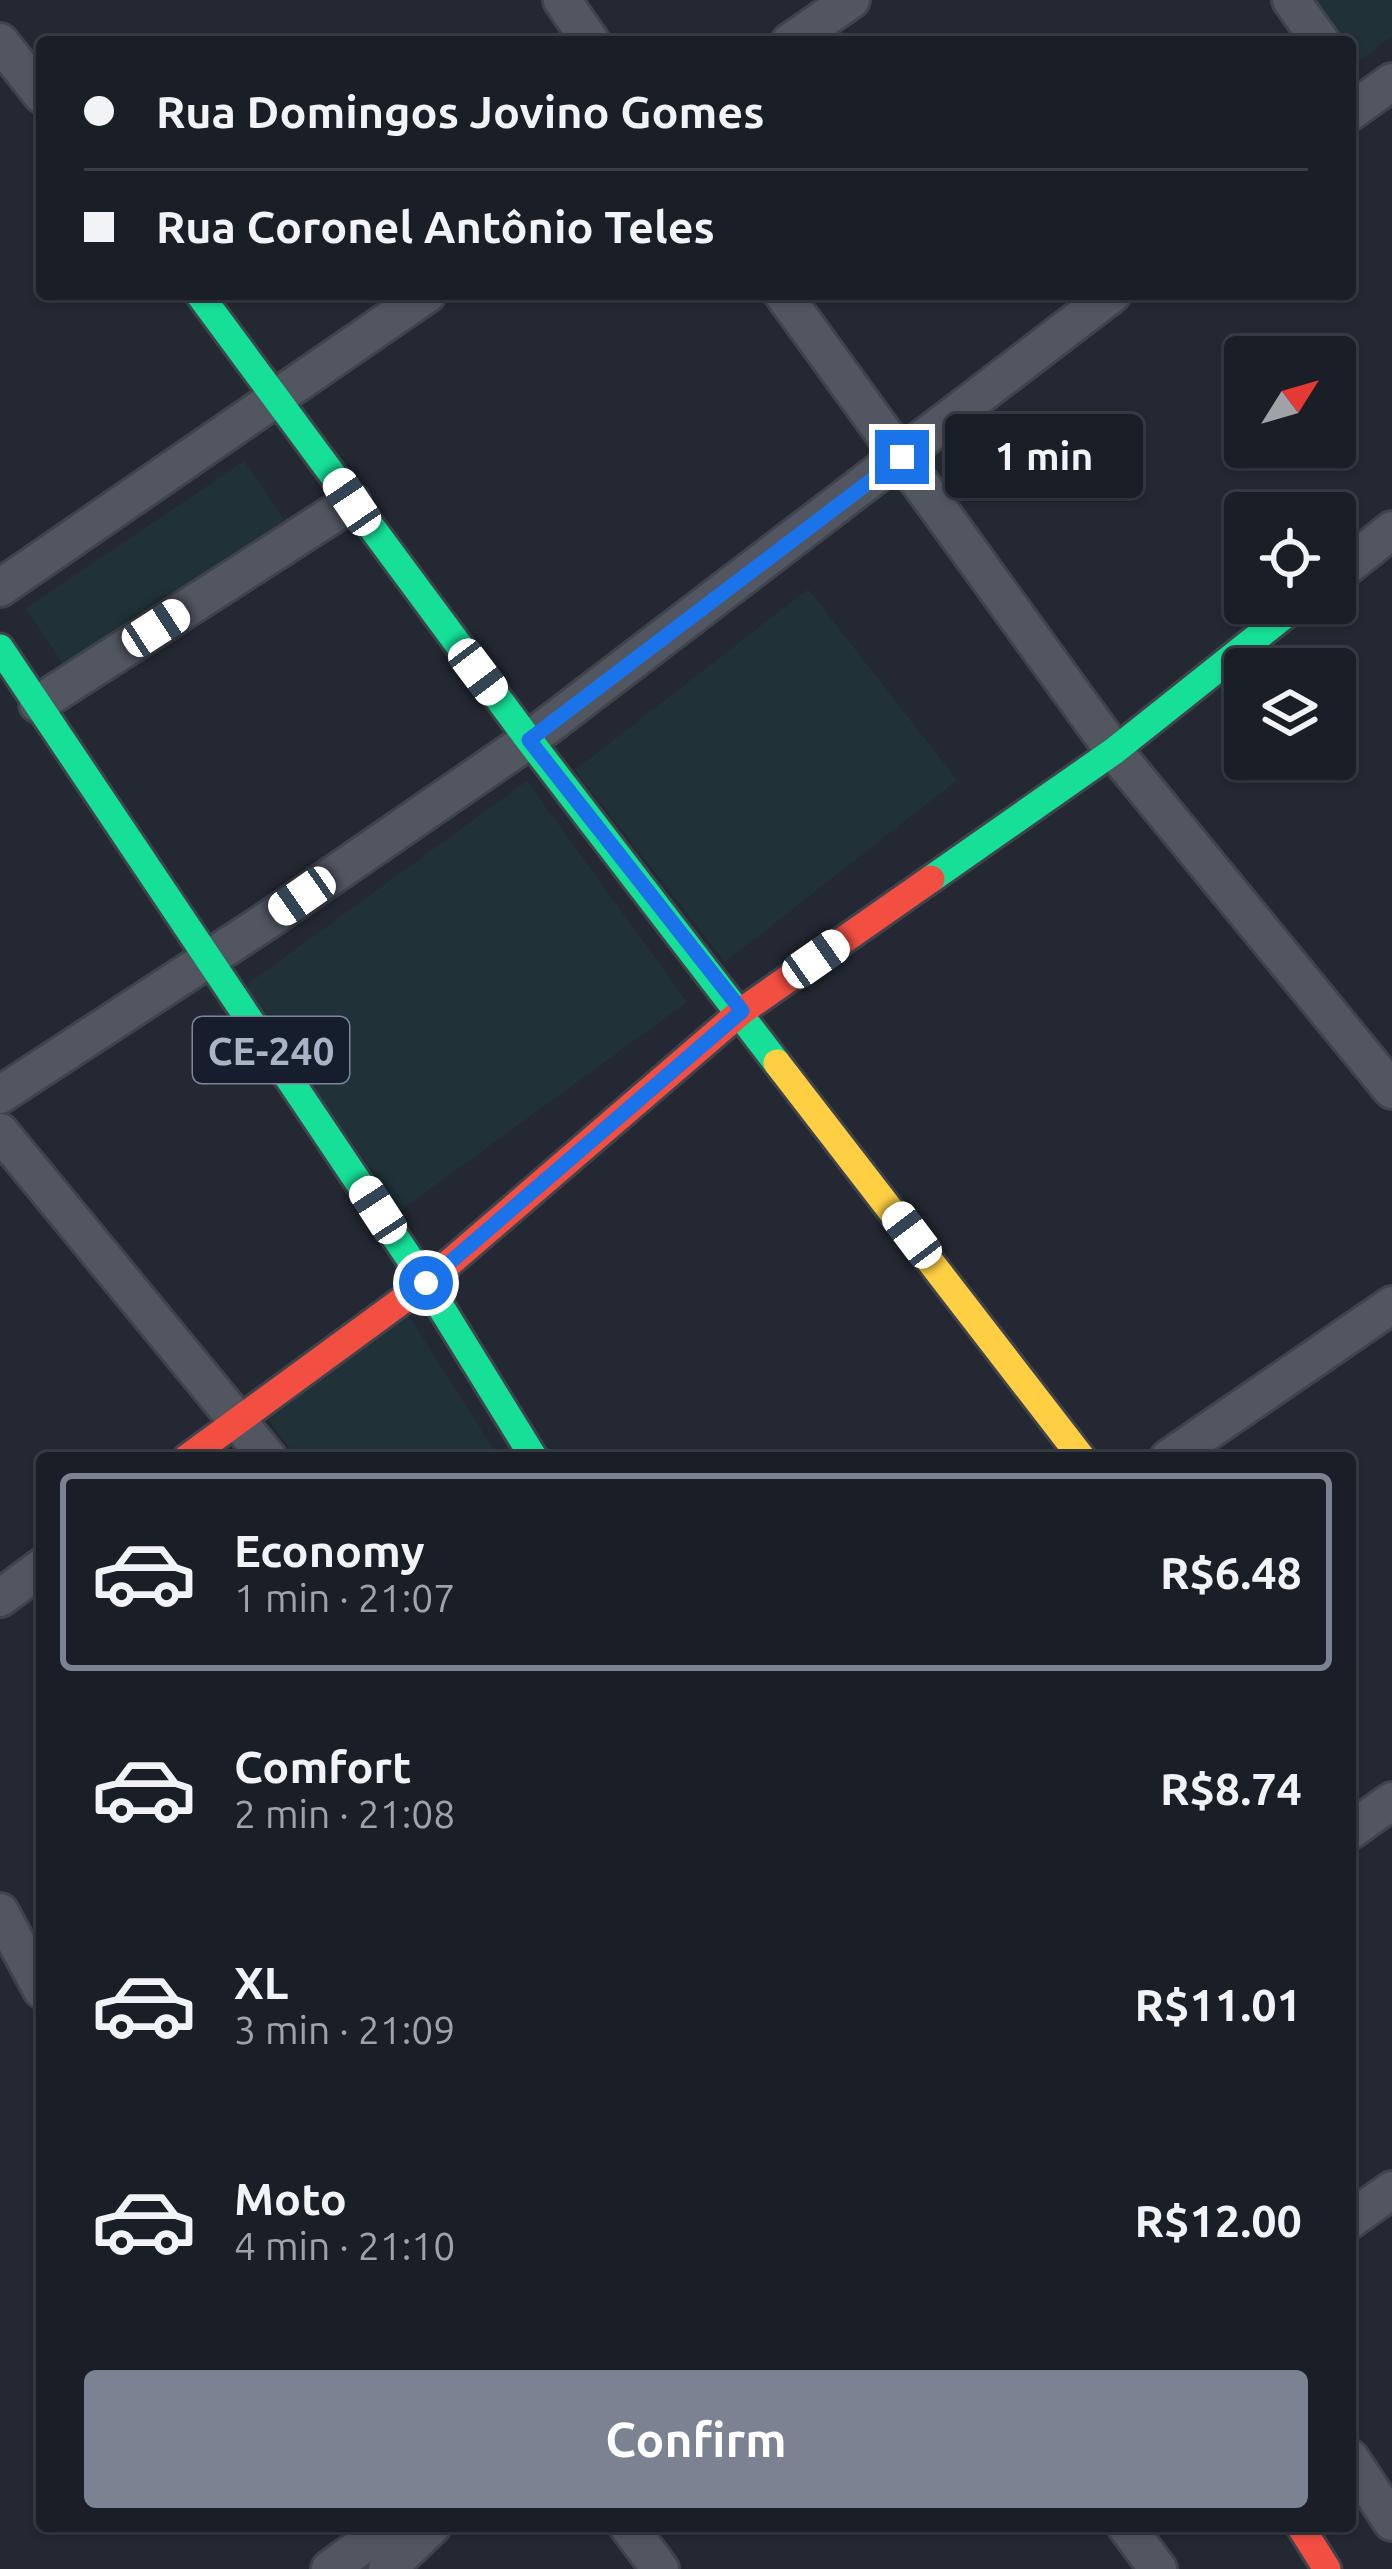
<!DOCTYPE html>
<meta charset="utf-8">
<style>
:root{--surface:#1a1e26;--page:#272b32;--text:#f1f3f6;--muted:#9fa2a7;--line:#383c43;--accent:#7b8292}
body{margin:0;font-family:Ubuntu,sans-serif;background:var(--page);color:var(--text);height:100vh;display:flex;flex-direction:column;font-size:45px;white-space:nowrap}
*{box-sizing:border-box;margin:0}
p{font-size:39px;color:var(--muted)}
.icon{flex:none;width:66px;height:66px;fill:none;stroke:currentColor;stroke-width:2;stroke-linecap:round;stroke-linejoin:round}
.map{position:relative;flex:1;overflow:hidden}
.panel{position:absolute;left:36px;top:1452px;width:1320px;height:1080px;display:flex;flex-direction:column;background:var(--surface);border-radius:12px;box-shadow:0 3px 9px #0004,0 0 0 3px var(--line)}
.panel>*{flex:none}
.top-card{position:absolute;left:36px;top:36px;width:1320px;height:264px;border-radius:12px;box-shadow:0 3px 9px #0004,0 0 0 3px var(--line);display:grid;align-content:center;height:264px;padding:0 48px;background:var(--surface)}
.needle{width:78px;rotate:53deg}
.tools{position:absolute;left:1224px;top:336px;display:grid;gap:24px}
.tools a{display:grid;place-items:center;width:132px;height:132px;border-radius:12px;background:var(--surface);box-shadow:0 3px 9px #0004,0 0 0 3px var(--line);font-size:60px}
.end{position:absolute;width:54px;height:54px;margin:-27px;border:15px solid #1a73e8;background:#fff;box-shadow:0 0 0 6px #fff}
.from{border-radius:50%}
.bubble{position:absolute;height:84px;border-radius:12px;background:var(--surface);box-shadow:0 3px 9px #0004,0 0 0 3px var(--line);font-size:39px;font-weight:700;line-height:84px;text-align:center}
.car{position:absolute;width:36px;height:72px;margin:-36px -18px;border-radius:15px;box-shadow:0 0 9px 3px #0007;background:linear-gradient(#fff 24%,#345 0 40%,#fff 0 76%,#345 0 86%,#fff 0)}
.top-card b{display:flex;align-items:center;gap:42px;height:114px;font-size:45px}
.top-card b+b{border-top:3px solid var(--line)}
.top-card i{width:30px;height:30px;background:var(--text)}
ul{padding:21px 0 0;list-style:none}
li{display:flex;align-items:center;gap:36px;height:198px;margin:0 24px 18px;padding:0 24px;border:6px solid transparent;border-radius:12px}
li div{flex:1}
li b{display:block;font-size:45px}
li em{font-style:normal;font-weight:700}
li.on{border-color:var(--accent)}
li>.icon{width:108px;height:108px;stroke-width:1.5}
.cta{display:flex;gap:24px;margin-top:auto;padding:24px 48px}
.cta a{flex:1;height:138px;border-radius:12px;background:var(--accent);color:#fff;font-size:48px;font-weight:700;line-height:138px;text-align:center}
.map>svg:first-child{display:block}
</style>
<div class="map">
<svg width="1392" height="2569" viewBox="0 0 1392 2569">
<rect width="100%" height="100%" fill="#232832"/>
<path fill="#203238" d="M1287,0H1392V36L1350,68V42H1318Z
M244,461L284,520L65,667L26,608Z
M808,589L957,780L725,962L575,770Z
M527,781L687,1002L401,1210L241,989Z
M402,1305L499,1458H297L269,1421Z"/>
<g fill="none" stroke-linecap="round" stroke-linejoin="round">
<g stroke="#3f434b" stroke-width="42">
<path id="street" d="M562,0L591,42
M1291,0L1321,42
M0,42L42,95
M790,42L851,0
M1350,112L1392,82
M783,294L1114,751L1392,1090
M1335,576L1392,530
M0,588L427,294
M38,704L352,502
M0,1095L265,922L529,740L1112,294
M0,1132L268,1458
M1169,1458L1392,1305
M0,1598L42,1567
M1350,1831L1392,1801
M0,1912L42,1990
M1350,2220L1392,2190
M1350,2458L1392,2522
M628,2526L660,2569
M1126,2526L1158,2569
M330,2569L389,2526
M387,2569L432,2526"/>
</g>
<g stroke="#3f434b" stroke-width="33">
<path id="fast" d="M199,294L529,740L777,1063
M0,648L426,1283L534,1458
M931,879L1114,751L1300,603"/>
</g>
<g stroke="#3f434b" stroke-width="33">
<path id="slow" d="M777,1063L1082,1458"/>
</g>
<g stroke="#3f434b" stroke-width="33">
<path id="jam" d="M187,1458L426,1283L742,1011L931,879
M1300,2526L1327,2569"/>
</g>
<use href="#street" stroke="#525661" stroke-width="36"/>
<use href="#fast" stroke="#16e098" stroke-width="27"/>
<use href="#slow" stroke="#ffcf43" stroke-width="27"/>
<use href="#jam" stroke="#f24e42" stroke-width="27"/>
</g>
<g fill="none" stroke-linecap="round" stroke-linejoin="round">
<path stroke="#1a73e8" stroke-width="15" d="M426,1283L742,1011L529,740L902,457"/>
</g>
<g text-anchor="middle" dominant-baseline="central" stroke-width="12" stroke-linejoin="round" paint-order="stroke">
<rect fill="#161d2c" stroke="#7e8598" stroke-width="3" x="193" y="1017" width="156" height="66" rx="9"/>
<g font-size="39" font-weight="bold" fill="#aab2c6">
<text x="271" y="1050">CE-240</text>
</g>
</g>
</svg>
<div class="tools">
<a><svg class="needle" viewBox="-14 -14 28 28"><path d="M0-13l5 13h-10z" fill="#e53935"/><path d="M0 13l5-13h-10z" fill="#9fa2a7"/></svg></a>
<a><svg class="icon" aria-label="locate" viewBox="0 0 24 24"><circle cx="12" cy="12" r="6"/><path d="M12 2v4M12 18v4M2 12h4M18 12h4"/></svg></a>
<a><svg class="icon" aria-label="layers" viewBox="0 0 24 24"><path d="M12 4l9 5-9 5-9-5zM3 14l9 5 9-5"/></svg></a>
</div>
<i class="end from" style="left:426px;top:1283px"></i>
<i class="end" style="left:902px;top:457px"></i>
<div class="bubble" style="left:945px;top:414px;width:198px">1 min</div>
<i class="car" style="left:352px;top:502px;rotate:326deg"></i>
<i class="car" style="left:156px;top:628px;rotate:57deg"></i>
<i class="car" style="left:478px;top:672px;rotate:143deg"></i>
<i class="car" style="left:302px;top:896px;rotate:235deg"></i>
<i class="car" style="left:816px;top:959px;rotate:55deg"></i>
<i class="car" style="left:378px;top:1210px;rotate:327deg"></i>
<i class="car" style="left:912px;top:1235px;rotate:323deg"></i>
<div class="top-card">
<b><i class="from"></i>Rua Domingos Jovino Gomes</b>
<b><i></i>Rua Coronel Antônio Teles</b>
</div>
<section class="panel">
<ul>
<li class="on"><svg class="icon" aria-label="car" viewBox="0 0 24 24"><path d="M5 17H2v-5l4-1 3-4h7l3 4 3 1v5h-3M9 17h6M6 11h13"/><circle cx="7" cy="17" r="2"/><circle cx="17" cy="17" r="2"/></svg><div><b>Economy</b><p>1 min · 21:07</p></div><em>R$6.48</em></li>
<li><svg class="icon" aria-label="car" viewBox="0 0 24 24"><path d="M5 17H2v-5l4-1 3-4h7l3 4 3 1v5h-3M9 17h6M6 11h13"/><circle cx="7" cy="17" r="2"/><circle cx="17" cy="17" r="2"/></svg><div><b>Comfort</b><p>2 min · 21:08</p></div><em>R$8.74</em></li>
<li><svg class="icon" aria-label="car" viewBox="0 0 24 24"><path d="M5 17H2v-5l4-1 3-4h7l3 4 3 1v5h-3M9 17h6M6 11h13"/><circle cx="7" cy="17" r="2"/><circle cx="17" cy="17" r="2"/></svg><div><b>XL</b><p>3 min · 21:09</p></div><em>R$11.01</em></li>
<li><svg class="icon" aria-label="car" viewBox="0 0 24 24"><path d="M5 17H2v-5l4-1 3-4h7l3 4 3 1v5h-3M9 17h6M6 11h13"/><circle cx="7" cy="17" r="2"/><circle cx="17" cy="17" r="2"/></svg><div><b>Moto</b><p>4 min · 21:10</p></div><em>R$12.00</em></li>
</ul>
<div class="cta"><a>Confirm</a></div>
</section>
</div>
